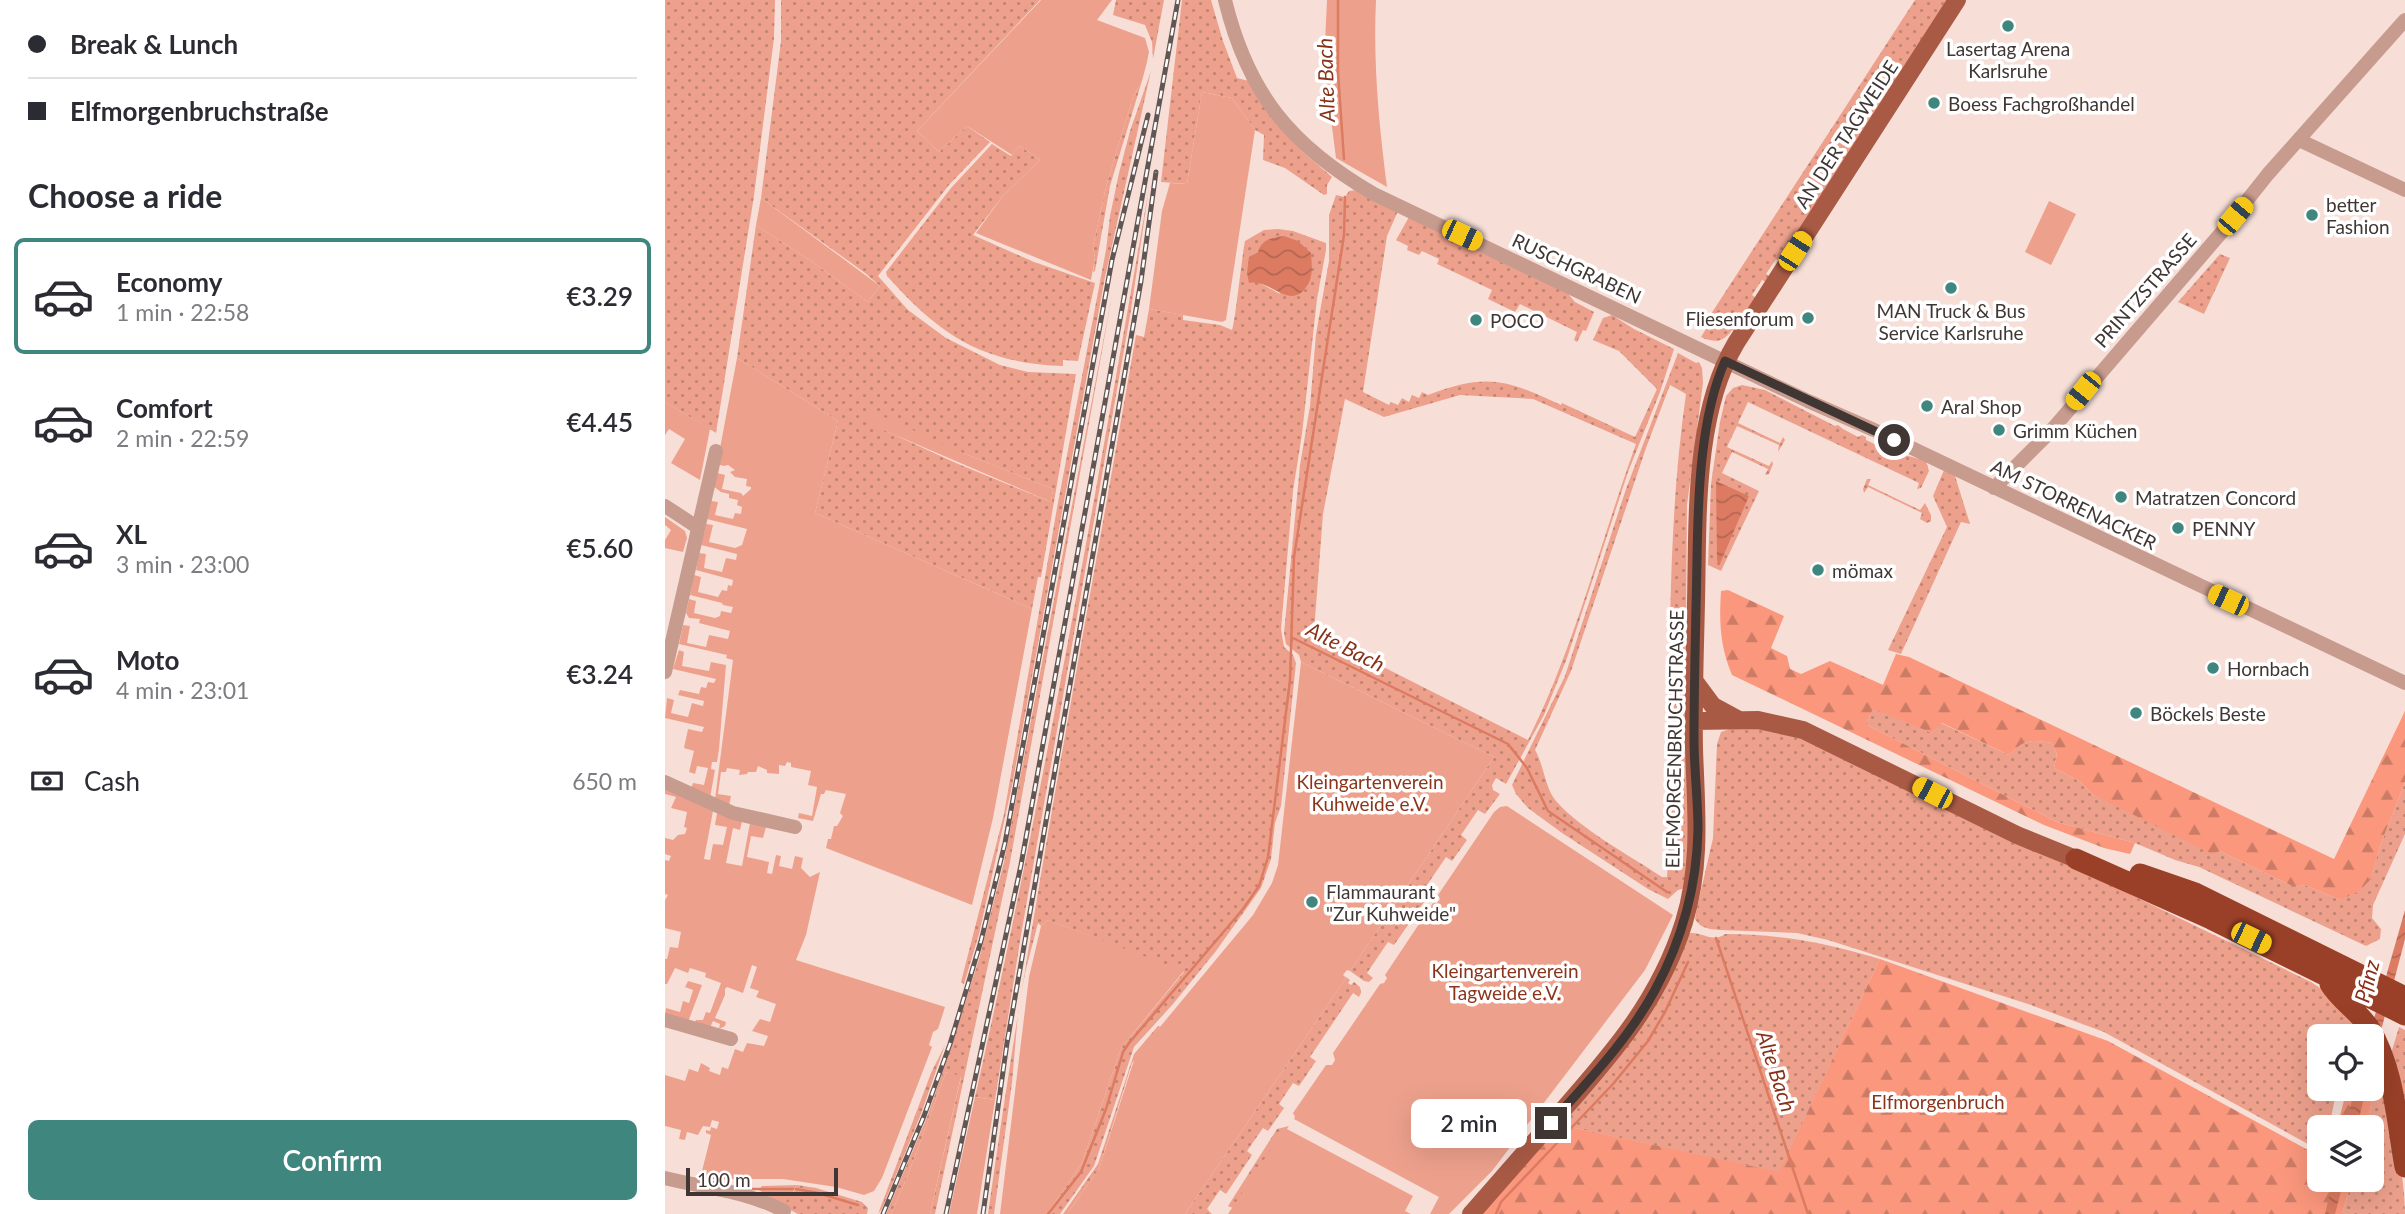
<!DOCTYPE html>
<meta charset="utf-8">
<style>
:root{--surface:#fff;--page:#f2f2f3;--text:#2b2b33;--muted:#7c7c81;--line:#e1e1e2;--accent:#3f867e}
body{margin:0;font-family:Lato,sans-serif;background:var(--page);color:var(--text);height:100vh;display:flex;flex-direction:column;font-size:26px;white-space:nowrap}
*{box-sizing:border-box;margin:0}
p{font-size:23px;color:var(--muted)}
.icon{flex:none;width:38px;height:38px;fill:none;stroke:currentColor;stroke-width:2;stroke-linecap:round;stroke-linejoin:round}
.map{position:relative;flex:1;overflow:hidden}
.drawer{display:flex;flex-direction:column;background:var(--surface);width:665px}
.drawer>*{flex:none}
.hud{display:grid;align-content:center;height:154px;padding:0 28px;background:var(--surface)}
.controls{position:absolute;left:1642px;top:1024px;display:grid;gap:14px}
.controls a{display:grid;place-items:center;width:77px;height:77px;border-radius:10px;background:var(--surface);box-shadow:0 7px 28px #0002;font-size:35px}
.scale{position:absolute;left:21px;bottom:18px;width:152px;box-sizing:border-box;padding-left:7px;border:4px solid #403734;border-top:0;font-size:19px;line-height:24px;white-space:nowrap;color:#403734;-webkit-text-stroke:5px #fff;paint-order:stroke}
.end{position:absolute;width:32px;height:32px;margin:-16px;border:9px solid #403734;background:#fff;box-shadow:0 0 0 4px #fff}
.from{border-radius:50%}
.bubble{position:absolute;height:49px;border-radius:10px;background:var(--surface);box-shadow:0 7px 28px #0002;font-size:23px;font-weight:600;line-height:49px;text-align:center}
.car{position:absolute;width:21px;height:42px;margin:-21px -10px;border-radius:9px;box-shadow:0 0 5px 2px #0007;background:linear-gradient(#f5c518 24%,#345 0 40%,#f5c518 0 76%,#345 0 86%,#f5c518 0)}
.hud b{display:flex;align-items:center;gap:24px;height:66px;font-size:26px}
.hud b+b{border-top:2px solid var(--line)}
.hud i{width:18px;height:18px;background:var(--text)}
ul{padding:0;list-style:none}
li{display:flex;align-items:center;gap:21px;height:116px;margin:0 14px 10px;padding:0 14px;border:4px solid transparent;border-radius:10px}
li div{flex:1}
li b{display:block;font-size:26px}
li em{font-style:normal;font-weight:600}
li.active{border-color:var(--accent)}
li>.icon{width:63px;height:63px;stroke-width:1.5}
h2{padding:0 28px;font-size:32px;line-height:84px}
.pay{display:flex;align-items:center;gap:18px;height:77px;padding:0 28px;font-size:26px}
.pay p{margin-inline-start:auto}
.cta{display:flex;gap:14px;margin-top:auto;padding:14px 28px}
.cta a{flex:1;height:80px;border-radius:10px;background:var(--accent);color:#fff;font-size:28px;font-weight:600;line-height:80px;text-align:center}
main{display:flex;flex:1;min-height:0}
.map>svg:first-child{display:block}
</style>
<main>
<section class="drawer">
<div class="hud">
<b><i class="from"></i>Break &amp; Lunch</b>
<b><i></i>Elfmorgenbruchstraße</b>
</div>
<h2>Choose a ride</h2>
<ul>
<li class="active"><svg class="icon" aria-label="car" viewBox="0 0 24 24"><path d="M5 17H2v-5l4-1 3-4h7l3 4 3 1v5h-3M9 17h6M6 11h13"/><circle cx="7" cy="17" r="2"/><circle cx="17" cy="17" r="2"/></svg><div><b>Economy</b><p>1 min · 22:58</p></div><em>€3.29</em></li>
<li><svg class="icon" aria-label="car" viewBox="0 0 24 24"><path d="M5 17H2v-5l4-1 3-4h7l3 4 3 1v5h-3M9 17h6M6 11h13"/><circle cx="7" cy="17" r="2"/><circle cx="17" cy="17" r="2"/></svg><div><b>Comfort</b><p>2 min · 22:59</p></div><em>€4.45</em></li>
<li><svg class="icon" aria-label="car" viewBox="0 0 24 24"><path d="M5 17H2v-5l4-1 3-4h7l3 4 3 1v5h-3M9 17h6M6 11h13"/><circle cx="7" cy="17" r="2"/><circle cx="17" cy="17" r="2"/></svg><div><b>XL</b><p>3 min · 23:00</p></div><em>€5.60</em></li>
<li><svg class="icon" aria-label="car" viewBox="0 0 24 24"><path d="M5 17H2v-5l4-1 3-4h7l3 4 3 1v5h-3M9 17h6M6 11h13"/><circle cx="7" cy="17" r="2"/><circle cx="17" cy="17" r="2"/></svg><div><b>Moto</b><p>4 min · 23:01</p></div><em>€3.24</em></li>
</ul>
<div class="pay"><svg class="icon" aria-label="cash" viewBox="0 0 24 24"><path d="M3 7h18v10H3z"/><circle cx="12" cy="12" r="2"/></svg>Cash<p>650 m</p></div>
<div class="cta"><a>Confirm</a></div>
</section>
<div class="map">
<svg width="1740" height="1214" viewBox="0 0 1740 1214">
<defs>
<pattern id="grass-dots" width="8" height="8" patternUnits="userSpaceOnUse" patternTransform="scale(1.75)"><rect width="8" height="8" fill="#eda18c"/><path d="M2 2h.1M6 6h.1" fill="none" stroke="#c18473" stroke-width="1.8" stroke-linecap="round"/></pattern>
<pattern id="forest-firs" width="22" height="20" patternUnits="userSpaceOnUse" patternTransform="scale(1.75)"><rect width="22" height="20" fill="#fa977c"/><path d="M5 1l3.5 6h-7zM16 11l3.5 6h-7z" fill="#cc7c66"/></pattern>
<pattern id="water-waves" width="16" height="10" patternUnits="userSpaceOnUse" patternTransform="scale(1.75)"><rect width="16" height="10" fill="#dc7b62"/><path d="M0 5q4-4 8 0t8 0" fill="none" stroke="#b46652"/></pattern>
</defs>
<rect width="100%" height="100%" fill="#f7dfd8"/>
<path fill="url(#grass-dots)" fill-rule="evenodd" d="M0,0H110L109,38L89,196L51,433L0,402Z
M116,0H375L252,131L274,152L302,126L325,142L284,185L213,276L243,310L281,338L335,365L363,372L411,374L376,577H373L367,609L150,513L173,421L72,358L91,225L143,259L203,302L215,286L200,273L96,198L116,41ZM195,419L298,453L388,489L386,502L291,463Z
M451,0H499L488,59L487,42L480,25L448,15Z
M517,0H546L558,41L572,78L584,81L609,120L638,152L667,177L662,185V194L659,195L620,168L598,160L599,135L590,130L567,98L537,92L522,184L496,182Z
M1250,0H1287L1117,262L1111,259L1101,274L1107,278L1103,283L1097,280L1087,295L1091,298L1069,331L1067,330C1058,343 1049,343 1036,337L1049,316L1046,314Z
M486,71L440,277L347,786L314,934L299,984L296,982L339,814L392,508L441,250L445,216L454,173L465,131Z
M477,81L445,186L430,271L428,272L430,258L428,246L442,183L468,97Z
M327,144L346,156L355,146L375,160L337,197L308,235L369,262L430,283L413,361L398,360V366C316,363 275,335 222,276L221,272L286,188Z
M484,188L466,310L356,935L330,1100L310,1097C378,796 431,492 484,188Z
M691,190L733,211L722,236L698,392L724,405L726,402L733,405L737,398L744,402L747,395L754,398L757,392L763,395C821,373 841,379 896,405L897,403L970,437L992,389L954,351L928,340L938,318L947,315L969,329L1009,349L995,392L963,472L902,658L879,715L841,784L831,778L827,785L828,790L835,794L820,814L813,810L796,835L802,840L787,861L781,857L758,891L764,895L729,945L723,942L702,973L708,978L704,982L699,981L685,971L829,757L636,662L634,655L621,644L619,633L635,465L645,406L651,334L664,261V215L671,195L680,197L684,191ZM795,395L868,399L971,444C935,543 910,646 863,740L649,632L658,514L680,399L719,417Z
M744,217L900,290L910,302L929,312L921,331L918,330L912,342L909,340L912,332L855,304L850,312L823,299L827,290L772,264L774,259L757,251L754,255L742,250L743,246L731,240Z
M613,229L628,231L661,243V250L652,299L637,434L628,491L616,629L619,647L628,655L631,663L616,806L610,823L606,859L596,888L551,951L508,1004L469,1047L429,1166L395,1214H382L417,1163L456,1048L519,972L383,920L376,926L373,923L360,973L353,1013L347,1083L329,1214H323C364,920 420,628 471,335L479,337L484,309L518,315V320L555,325L567,330C570,324 577,255 580,241L599,230ZM593,252L615,294L593,282L584,257Z
M1555,254L1565,258L1539,314L1513,302Z
M448,290L345,862L270,1214H265L296,1077L281,1072L243,1175L226,1214H221L262,1117L278,1071L314,959L339,862Z
M1013,353L1031,363L1034,362L1037,368L1038,383L1022,505L1020,745L1026,811L1021,888L1013,890L1003,899L983,889L897,833L863,808L851,794L847,785L900,676L961,489ZM1005,385L1021,394C1006,498 1005,602 1004,707C1004,764 1006,820 1002,877H997C967,857 914,828 891,801C880,788 879,765 870,750L906,671L981,448Z
M1077,385L1100,390L1170,426L1173,425L1178,429L1193,437L1197,435L1201,437V440L1216,447L1218,446L1236,456L1240,455L1261,461L1264,471L1256,488L1252,489L1254,483L1083,402L1073,423L1115,443L1118,437L1120,440L1113,452L1114,445L1072,426L1062,447L1104,466L1107,461L1108,464L1104,474L1100,475L1103,469L1067,452L1057,473L1094,491L1056,571L1043,565L1046,484L1055,422L1061,396L1068,388Z
M1279,470L1290,476L1305,524L1296,522L1236,654L1223,650L1282,527L1268,496Z
M1202,479H1206L1203,485L1255,510L1260,503L1266,515V521L1262,523L1255,519L1257,513L1203,487L1199,493L1198,489Z
M1208,708L1267,733L1276,723L1344,755C1358,740 1367,739 1387,743L1392,754L1389,768L1416,782L1427,794L1555,851L1629,887L1640,885L1675,900L1705,879L1715,846L1740,782V834L1708,905L1707,918L1716,929L1715,939L1701,946L1534,867L1510,860L1470,843L1392,822L1200,724Z
M1076,725L1147,740L1646,982L1667,996L1692,1026L1689,1036H1654V1088L1672,1089L1664,1127H1654V1147L1643,1144L1439,1032L1363,1004L1163,940L1132,933L1054,930C1044,929 1035,928 1030,919L1031,912L1048,838L1052,744L1056,732Z
M1025,933C1038,932 1048,943 1060,934C1114,934 1163,943 1215,959L1114,1173L896,1125Z
M678,975L685,980L683,983L686,985L689,982L695,987L696,993L694,997L688,993L645,1057L651,1061L634,1086L628,1083L614,1104L619,1108L603,1131L598,1128L582,1151L587,1155L561,1194L555,1190L542,1209L547,1214H520L681,978Z
M493,1026L495,1027L467,1063L434,1169L402,1214H398L433,1164L469,1054Z
M1734,1027L1740,1030V1143L1725,1057Z
M280,1045L256,1114L217,1209L213,1214L266,1073Z
M1714,1071C1724,1117 1740,1167 1740,1214H1677L1687,1180H1706V1127H1701Z
M624,1126L622,1129H620L568,1208L563,1206L612,1129Z
M132,1185L151,1188L197,1202L203,1208L202,1214H133L116,1205L128,1193Z"/>
<path fill="url(#forest-firs)" d="M1063,590L1119,616L1106,648L1122,656L1125,669L1136,674L1165,661L1218,685L1231,654L1244,657L1669,859L1740,711V782L1715,846L1705,880L1693,892L1675,900L1640,885L1629,887L1555,851L1547,854L1427,794L1416,782L1389,768L1392,754L1387,743C1367,739 1358,740 1344,755L1277,723L1267,733L1208,709L1200,724L1392,822L1470,843L1465,854L1439,848L1379,825L1067,675C1055,647 1054,621 1056,591Z
M1215,959L1443,1041L1654,1156V1180H1687L1677,1214H813L896,1125L1114,1172Z
M1706,1050L1714,1071L1701,1127H1672L1682,1089L1706,1088Z"/>
<path fill="#eda18c" d="M376,0H447L432,20L480,38L484,52L482,62L477,81L468,97L442,183L428,246L430,258L426,280L311,233L337,197L375,160L355,146L347,155L302,126L274,152L252,131Z
M662,0H711C708,63 714,125 722,187L671,158L659,65Z
M537,92L567,98L590,130L561,320L557,322L484,309L497,211L505,183L522,184Z
M96,198L215,286L203,302L143,259L91,225Z
M1384,201L1411,214L1386,265L1360,252Z
M72,358L173,421L150,513L367,609L328,818L307,905L161,848L163,839H166L169,826H172L178,816L175,813L181,794L161,790L159,794H156L148,821L133,818L134,813L147,816L152,787L143,785L146,771L126,767V763L122,762L120,766L114,765V774L102,773V770L93,766L91,772H83L82,774L74,775L75,770L62,768L61,772H56L53,794L66,796L64,806L50,799L68,660L61,658L62,655L14,644L18,625L25,626L22,643L41,647L44,635L63,639L65,631L34,623L35,619L24,618L21,613L24,599L31,601L29,613L50,618L55,616L56,611L66,613L68,607L58,605L57,603L25,595L29,575L36,577L33,592L53,597L57,590L62,591L63,585L67,586L68,580L31,570L34,553L41,554L39,568L57,572L61,558L71,560L72,554L36,545L41,524L48,525L44,542L70,548L77,545L82,529L42,519L46,501L53,502L50,515L68,519L70,513L76,514L77,507L72,505L73,500L64,498V494L56,492L48,486L52,473L60,475L57,489L76,493L78,496L86,489V487L81,486L82,479L70,477L65,472L70,470L63,465L59,466L52,464Z
M0,402L45,429L35,480L6,463L20,439L4,429L0,435Z
M202,409L298,453L388,489L386,502L195,420Z
M0,517L20,531L22,538L18,552L0,548V540L6,530L0,525Z
M14,650L19,652L17,666L44,671L46,662L61,665L54,749L52,762H47L46,769L50,770L45,798L26,789L28,783L39,785L43,768L32,766L30,774L24,772L29,751L19,748L23,729L37,732L39,727L0,718L2,698L9,700L6,713L23,717L27,703L38,706L39,701L13,695L15,690L34,694L36,687L41,688L43,682L49,683L51,679L8,669Z
M636,662L829,757L685,971L682,970L678,975L681,978L520,1214H402L434,1169L470,1057L588,915L607,883L613,865Z
M0,788L48,811L39,859L45,860L48,844L58,845L62,827L50,825L52,813L77,821L75,830L68,828L61,863L77,866L85,823L101,827L98,838L86,836L82,857L104,862L102,873L107,874L111,855L116,856L114,866L127,869L130,856L138,858L136,868L145,877L155,872L141,935L131,960L280,1007L273,1029L268,1032L264,1045L267,1047L217,1178L209,1191L199,1195L171,1187L118,1179H35L46,1135L41,1133V1130L45,1131L46,1127L52,1129L54,1122L47,1120L45,1127L38,1126L33,1135L22,1132L20,1140L14,1139L16,1130L0,1126V1075L20,1081L24,1069L33,1072L36,1063L45,1068L44,1071L55,1075L57,1067L63,1069L70,1049L78,1052L82,1043L99,1046L103,1036L87,1031L95,1019L105,1022L111,1004L91,997L94,991L85,988L92,967L87,965L78,993L62,987L60,989V995L50,1018L61,1022L60,1026L54,1029L55,1024L48,1021L44,1030L30,1022L31,1020H38L41,1012L45,1013L56,983L40,977L41,973L25,968L23,973L10,968L2,984H0V959H2L5,947L13,948L16,932L0,928V900L3,895L0,894V860L4,861L6,856L0,854V838L8,840L13,835L20,834L22,828L19,827L22,812L6,808L11,797L0,794Z
M842,806L1008,915L980,970L827,1171L784,1214H765L774,1197L629,1119L630,1117L628,1113L661,1065H667L670,1060L668,1053L715,984L719,983L722,978L720,975L768,903H772L775,899L773,895L829,812L835,807Z
M383,920L519,971L456,1048L417,1163L382,1214H335L364,977L376,926Z
M23,981L37,985L23,1022L0,1015L1,1008L15,1012L18,1001L24,1003L28,990L20,987Z
M281,1072L296,1076L265,1214H226L243,1175Z
M310,1097L330,1100L312,1214H284Z
M620,1128L748,1196L740,1211L746,1214H563Z
M132,1185L124,1199L116,1205L94,1190L97,1186Z"/>
<path fill="url(#water-waves)" d="M619,236L633,241L646,253C647,267 649,279 639,290C623,308 605,279 584,283L582,273L584,257L593,252C597,239 606,238 619,236Z
M1051,481L1084,496L1054,566L1052,560Z
M1740,910V939L1706,1069V1036H1704Z
M1690,1089H1701L1692,1127H1680Z
M1668,1180H1679L1670,1214H1660Z"/>
<g fill="none" stroke-linecap="round" stroke-linejoin="round">
<path stroke="#dc7b62" stroke-width="2.5" d="M673,0V72L679,159
M628,638L843,744L862,768L883,811L1002,892
M1051,938L1143,1214
M79,1189H128
M131,1189L153,1193L193,1205
M383,1214L416,1172L441,1109L458,1052L464,1043L578,909L594,886L603,857L625,680L629,557L679,235L680,197
M831,1214L836,1202L948,1084L983,1041L1000,1012L1023,962"/>
<path stroke="#c79b8e" stroke-width="14" d="M560,0C583,94 626,146 709,194L1143,401L1209,430L1740,683
M1634,140L1740,190
M1329,488L1385,432L1556,233L1603,174L1740,20
M0,506L32,527
M0,672L51,451
M0,782L68,813L130,827
M0,1020L66,1039
M0,1178C41,1188 82,1191 119,1211"/>
<path stroke="#a85a45" stroke-width="18" d="M1031,683L1048,706L1072,719
M1029,721L1093,720L1138,730L1352,835L1411,859
M806,1214C836,1180 866,1145 897,1111C949,1052 995,999 1019,922C1037,863 1031,809 1029,749C1028,700 1030,651 1031,602C1033,521 1028,415 1071,343L1292,0"/>
<path stroke="#9a4028" stroke-width="21" d="M1411,859L1546,919L1740,1015
M1475,874L1530,893L1740,997
M1665,984C1675,1001 1694,1011 1705,1029C1729,1069 1732,1122 1740,1167"/>
<g stroke="#625653" stroke-width="5">
<path id="rail" d="M218,1214L259,1116L285,1044L316,941L340,843L447,260L483,115
M281,1214L356,865L513,0
M318,1214L342,1043L476,281L491,172"/>
</g>
<use href="#rail" stroke="#fff" stroke-width="2.5" stroke-dasharray="8" stroke-linecap="butt"/>
</g>
<g fill="none" stroke-linecap="round" stroke-linejoin="round">
<path stroke="#403734" stroke-width="9" d="M886,1123C923,1081 963,1040 990,990C1017,940 1032,885 1033,829C1033,799 1029,769 1029,739C1029,679 1031,619 1032,559C1033,498 1035,418 1060,361L1229,440"/>
</g>
<g fill="#3f867e" stroke="#fff" stroke-width="2.5">
<circle cx="1343" cy="26" r="7"/>
<circle cx="1269" cy="103" r="7"/>
<circle cx="1647" cy="215" r="7"/>
<circle cx="1286" cy="288" r="7"/>
<circle cx="1143" cy="318" r="7"/>
<circle cx="811" cy="320" r="7"/>
<circle cx="1262" cy="406" r="7"/>
<circle cx="1334" cy="430" r="7"/>
<circle cx="1456" cy="497" r="7"/>
<circle cx="1513" cy="528" r="7"/>
<circle cx="1153" cy="570" r="7"/>
<circle cx="1548" cy="668" r="7"/>
<circle cx="1471" cy="713" r="7"/>
<circle cx="647" cy="902" r="7"/>
</g>
<g text-anchor="middle" dominant-baseline="central" stroke-width="7" stroke-linejoin="round" paint-order="stroke">
<g font-size="19" fill="#403734" stroke="#fff" text-anchor="start">
<text x="1343" y="48" text-anchor="middle">Lasertag Arena<tspan x="1343" dy="22">Karlsruhe</tspan></text>
<text x="1283" y="103">Boess Fachgroßhandel</text>
<text x="1661" y="204">better<tspan x="1661" dy="22">Fashion</tspan></text>
<text x="1286" y="310" text-anchor="middle">MAN Truck &amp; Bus<tspan x="1286" dy="22">Service Karlsruhe</tspan></text>
<text x="1129" y="318" text-anchor="end">Fliesenforum</text>
<text x="825" y="320">POCO</text>
<text x="1276" y="406">Aral Shop</text>
<text x="1348" y="430">Grimm Küchen</text>
<text x="1470" y="497">Matratzen Concord</text>
<text x="1527" y="528">PENNY</text>
<text x="1167" y="570">mömax</text>
<text x="1562" y="668">Hornbach</text>
<text x="1485" y="713">Böckels Beste</text>
<text x="661" y="891">Flammaurant<tspan x="661" dy="22">"Zur Kuhweide"</tspan></text>
</g>
<g font-size="19" fill="#403734" stroke="#fff">
<text transform="translate(1181 134) rotate(-57)">AN DER TAGWEIDE</text>
<text transform="translate(912 268) rotate(25)">RUSCHGRABEN</text>
<text transform="translate(1480 290) rotate(-49)">PRINTZSTRASSE</text>
<text transform="translate(1409 504) rotate(26)">AM STORRENACKER</text>
<text transform="translate(1009 739) rotate(-89)">ELFMORGENBRUCHSTRASSE</text>
</g>
<g font-size="19" fill="#8b341c" stroke="#fff">
<text x="705" y="781">Kleingartenverein<tspan x="705" dy="22">Kuhweide e.V.</tspan></text>
<text x="840" y="970">Kleingartenverein<tspan x="840" dy="22">Tagweide e.V.</tspan></text>
<text x="1273" y="1101">Elfmorgenbruch</text>
</g>
<g font-size="21" font-style="italic" fill="#883119" stroke="#fff">
<text transform="translate(660 80) rotate(-92)">Alte Bach</text>
<text transform="translate(681 646) rotate(27)">Alte Bach</text>
<text transform="translate(1701 981) rotate(-75)">Pfinz</text>
<text transform="translate(1112 1071) rotate(72)">Alte Bach</text>
</g>
</g>
</svg>
<div class="controls">
<a><svg class="icon" aria-label="locate" viewBox="0 0 24 24"><circle cx="12" cy="12" r="6"/><path d="M12 2v4M12 18v4M2 12h4M18 12h4"/></svg></a>
<a><svg class="icon" aria-label="layers" viewBox="0 0 24 24"><path d="M12 4l9 5-9 5-9-5zM3 14l9 5 9-5"/></svg></a>
</div>
<div class="scale">100 m</div>
<i class="end from" style="left:1229px;top:440px"></i>
<i class="end" style="left:886px;top:1123px"></i>
<div class="bubble" style="left:746px;top:1099px;width:116px">2 min</div>
<i class="car" style="left:1570px;top:216px;rotate:40deg"></i>
<i class="car" style="left:797px;top:235px;rotate:115deg"></i>
<i class="car" style="left:1130px;top:251px;rotate:33deg"></i>
<i class="car" style="left:1418px;top:391px;rotate:219deg"></i>
<i class="car" style="left:1563px;top:600px;rotate:295deg"></i>
<i class="car" style="left:1267px;top:793px;rotate:297deg"></i>
<i class="car" style="left:1586px;top:938px;rotate:116deg"></i>
</div>
</main>
